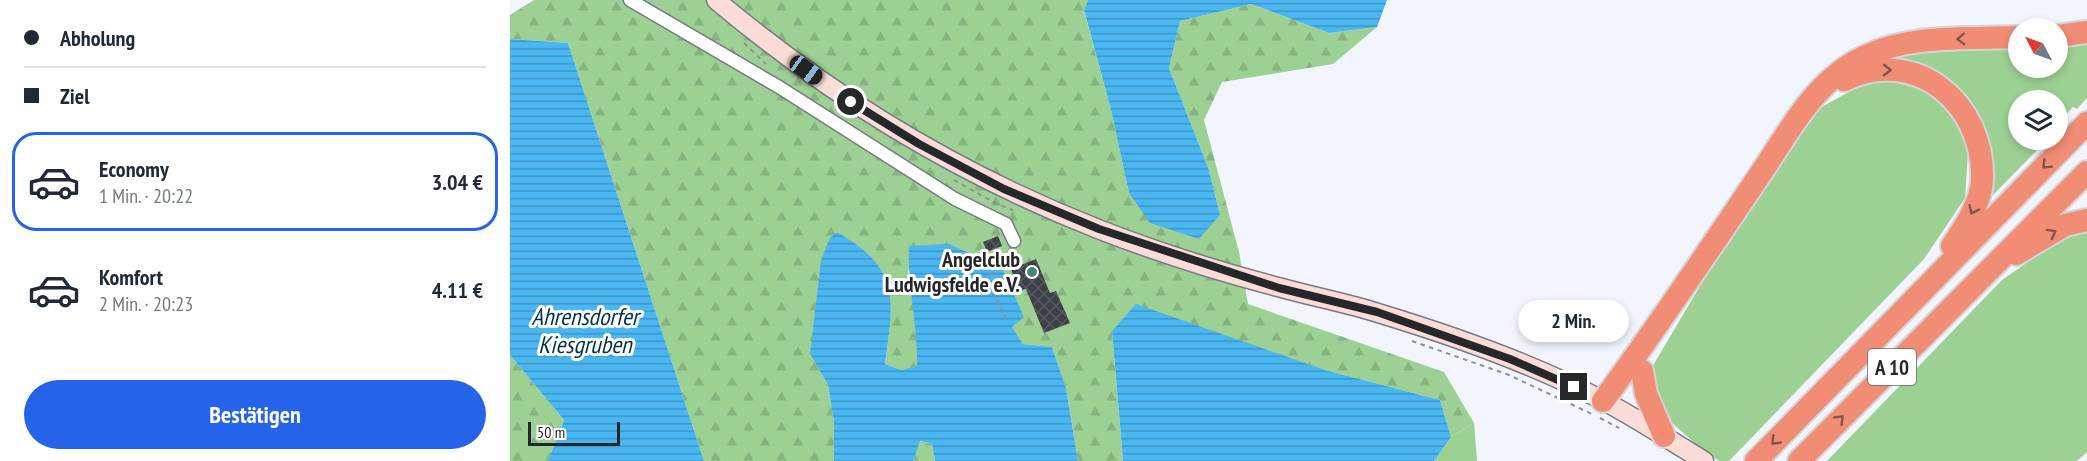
<!DOCTYPE html>
<html lang="de">
<meta charset="utf-8">
<style>
:root{--surface:#fff;--page:#f6f6f7;--text:#1f2937;--muted:#747a83;--line:#e0e1e3;--accent:#2563eb}
body{margin:0;font-family:"PT Sans Narrow",sans-serif;background:var(--page);color:var(--text);height:100vh;display:flex;flex-direction:column;font-size:22px;white-space:nowrap}
*{box-sizing:border-box;margin:0}
p{font-size:20px;color:var(--muted)}
.icon{flex:none;width:33px;height:33px;fill:none;stroke:currentColor;stroke-width:2;stroke-linecap:round;stroke-linejoin:round}
.map{position:relative;flex:1;overflow:hidden}
.details{display:flex;flex-direction:column;background:var(--surface);width:510px}
.details>*{flex:none}
.hud{display:grid;align-content:center;height:132px;padding:0 24px;background:var(--surface)}
.needle{width:39px;rotate:311deg}
.buttons{position:absolute;left:1498px;top:18px;display:grid;gap:12px}
.buttons a{display:grid;place-items:center;width:60px;height:60px;border-radius:50%;background:var(--surface);box-shadow:0 3px 9px #0003;font-size:30px}
.scale{position:absolute;left:18px;bottom:15px;width:92px;box-sizing:border-box;padding-left:6px;border:3px solid #26272b;border-top:0;font-size:16px;line-height:21px;white-space:nowrap;color:#26272b;-webkit-text-stroke:4px #fff;paint-order:stroke}
.end{position:absolute;width:27px;height:27px;margin:-14px;border:8px solid #26272b;background:#fff;box-shadow:0 0 0 3px #fff}
.from{border-radius:50%}
.bubble{position:absolute;height:42px;border-radius:21px;background:var(--surface);box-shadow:0 3px 9px #0003;font-size:20px;font-weight:600;line-height:42px;text-align:center}
.car{position:absolute;width:18px;height:36px;margin:-18px -9px;border-radius:8px;box-shadow:0 0 4px 2px #0007;background:linear-gradient(#222 24%,#8ab4d8 0 40%,#222 0 76%,#8ab4d8 0 86%,#222 0)}
.hud b{display:flex;align-items:center;gap:21px;height:57px;font-size:22px}
.hud b+b{border-top:2px solid var(--line)}
.hud i{width:15px;height:15px;background:var(--text)}
ul{padding:0;list-style:none}
li{display:flex;align-items:center;gap:18px;height:99px;margin:0 12px 9px;padding:0 12px;border:3px solid transparent;border-radius:24px}
li div{flex:1}
li b{display:block;font-size:22px}
li em{font-style:normal;font-weight:600}
li.active{border-color:var(--accent)}
li>.icon{width:54px;height:54px;stroke-width:1.5}
.button{display:flex;gap:12px;margin-top:auto;padding:12px 24px}
.button a{flex:1;height:69px;border-radius:36px;background:var(--accent);color:#fff;font-size:24px;font-weight:600;line-height:69px;text-align:center}
main{display:flex;flex:1;min-height:0}
.map>svg:first-child{display:block}
</style>
<main>
<section class="details">
<div class="hud">
<b><i class="from"></i>Abholung</b>
<b><i></i>Ziel</b>
</div>
<ul>
<li class="active"><svg class="icon" aria-label="car" viewBox="0 0 24 24"><path d="M5 17H2v-5l4-1 3-4h7l3 4 3 1v5h-3M9 17h6M6 11h13"/><circle cx="7" cy="17" r="2"/><circle cx="17" cy="17" r="2"/></svg><div><b>Economy</b><p>1 Min. · 20:22</p></div><em>3.04 €</em></li>
<li><svg class="icon" aria-label="car" viewBox="0 0 24 24"><path d="M5 17H2v-5l4-1 3-4h7l3 4 3 1v5h-3M9 17h6M6 11h13"/><circle cx="7" cy="17" r="2"/><circle cx="17" cy="17" r="2"/></svg><div><b>Komfort</b><p>2 Min. · 20:23</p></div><em>4.11 €</em></li>
</ul>
<div class="button"><a>Bestätigen</a></div>
</section>
<div class="map">
<svg width="1577" height="461" viewBox="0 0 1577 461">
<defs>
<pattern id="forest-firs" width="22" height="20" patternUnits="userSpaceOnUse" patternTransform="scale(1.5)"><rect width="22" height="20" fill="#9cd193"/><path d="M5 1l3.5 6h-7zM16 11l3.5 6h-7z" fill="#86b37f"/></pattern>
<pattern id="water-rules" width="6" height="5" patternUnits="userSpaceOnUse" patternTransform="scale(1.5)"><rect width="6" height="5" fill="#4bb7f2"/><path d="M0 2.5h6" fill="none" stroke="#3e95c4"/></pattern>
<pattern id="building-cross-hatch" width="8" height="8" patternUnits="userSpaceOnUse" patternTransform="scale(1.5)"><rect width="8" height="8" fill="#3e3f49"/><path d="M0 0l8 8M0 8l8-8" fill="none" stroke="#585861"/></pattern>
</defs>
<rect width="100%" height="100%" fill="#f2f4fe"/>
<path fill="#9cd193" d="M1577,38V98L1567,109L1563,107L1548,123V100H1509V140H1532L1533,144L1480,198L1478,197L1466,118L1364,63L1385,51L1509,43V68H1548V42Z
M1366,77L1420,92L1459,136L1455,198L1414,259L1219,461H1209L1190,448L1152,414L1138,374L1193,281L1308,109Z
M1577,233V452L1567,461H1317L1492,280L1555,236Z
M964,423L967,461H924L941,437Z"/>
<path fill="url(#forest-firs)" d="M24,0H578L574,11L601,110L619,193L710,215L699,170L659,68L670,21L741,4L819,33L867,27L823,64L712,82L694,120L729,252L738,304L934,372L964,423L941,437L930,400L815,370L602,331L613,461H568L556,388L542,347L513,344L501,327L514,316L398,270L407,336V367L392,370L375,364C384,298 390,269 327,232L300,354L318,385L324,422V461H194L58,43L0,39V15Z
M0,355L54,420L38,461H0Z
M409,441L422,444L425,461H403Z"/>
<path fill="url(#water-rules)" d="M578,0H877L867,27L819,33L741,4L670,21L659,68L699,170L710,215L689,239L640,223L619,193L601,110L574,10Z
M0,39L58,43L194,461H38L54,420L0,355Z
M327,232C391,269 384,298 375,364L392,370L407,366C408,326 397,287 399,246L439,244L492,268L514,317L502,327L513,344L542,347L556,388L568,461H425L422,444L410,441L403,461H324V422L318,385L300,354L311,260L320,238Z
M626,304L815,370L930,400L941,437L924,461H613L602,331Z"/>
<path fill="url(#building-cross-hatch)" d="M488,236L492,246L477,252L473,242Z
M526,259L540,293L546,291L560,323L534,333L516,289L509,291L501,269Z"/>
<g fill="none" stroke-linecap="round" stroke-linejoin="round">
<g stroke="#777984" stroke-width="15">
<path id="street" d="M120,0L269,87L445,199L496,224L504,241"/>
</g>
<g stroke="#777984" stroke-width="21">
<path id="secondary" d="M206,0C320,96 448,174 588,229C647,252 710,272 772,288C804,297 837,303 868,313C944,336 1024,364 1094,401C1128,419 1161,441 1194,461"/>
</g>
<g stroke="#d4d4d5" stroke-width="26">
<path id="highway" d="M1548,36L1577,32
M1334,80C1406,45 1475,104 1472,180C1471,203 1455,227 1442,246
M1506,254L1555,225L1577,220
M1132,371L1136,394L1154,436
M1093,401C1147,327 1198,252 1249,176C1280,131 1304,80 1356,56C1403,34 1459,39 1509,37
M1246,461L1577,123
M1289,461L1577,172"/>
</g>
<path stroke="#8e9097" stroke-width="2" stroke-dasharray="4.5 4.5" stroke-linecap="butt" d="M234,43L256,64
M444,180L487,204L503,210
M492,268L475,277L496,319
M902,341L999,375L1082,414
M1090,418L1109,428"/>
<use href="#street" stroke="#fff" stroke-width="12"/>
<use href="#secondary" stroke="#fbdcd6" stroke-width="18"/>
<use href="#highway" stroke="#f18c75" stroke-width="22"/>
</g>
<defs><path id="oneway-chevron" d="M-2-3.5L2.5 0L-2 3.5" fill="none" stroke-width="1.6" stroke-linecap="round" stroke-linejoin="round" transform="scale(1.5)"/></defs>
<g stroke="#81544c">
<use href="#oneway-chevron" transform="translate(1451 39) rotate(178)"/>
<use href="#oneway-chevron" transform="translate(1377 70) rotate(1)"/>
<use href="#oneway-chevron" transform="translate(1536 165) rotate(135)"/>
<use href="#oneway-chevron" transform="translate(1463 210) rotate(115)"/>
<use href="#oneway-chevron" transform="translate(1542 233) rotate(-29)"/>
<use href="#oneway-chevron" transform="translate(1330 419) rotate(-45)"/>
<use href="#oneway-chevron" transform="translate(1265 441) rotate(134)"/>
</g>
<g fill="none" stroke-linecap="round" stroke-linejoin="round">
<path stroke="#26272b" stroke-width="8" d="M341,102L409,144L494,189L589,229L769,288L867,312L1000,359L1064,387"/>
</g>
<circle fill="#458777" stroke="#fff" stroke-width="2" cx="522" cy="272" r="6"/>
<g text-anchor="middle" dominant-baseline="central" stroke-width="6" stroke-linejoin="round" paint-order="stroke">
<rect fill="#fff" stroke="#67686b" stroke-width="1.5" x="1358" y="349" width="48" height="36" rx="4.5"/>
<g font-size="21" font-weight="bold" fill="#26272b">
<text x="1382" y="367">A 10</text>
</g>
<g font-size="22" font-weight="bold" fill="#26272b" stroke="#fff" text-anchor="end">
<text x="510" y="259">Angelclub<tspan x="510" dy="25">Ludwigsfelde e.V.</tspan></text>
</g>
<g font-size="24" font-style="italic" fill="#02334a" stroke="#fff">
<text x="75" y="316">Ahrensdorfer<tspan x="75" dy="28">Kiesgruben</tspan></text>
</g>
</g>
</svg>
<div class="buttons">
<a><svg class="needle" viewBox="-14 -14 28 28"><path d="M0-13l5 13h-10z" fill="#e53935"/><path d="M0 13l5-13h-10z" fill="#747a83"/></svg></a>
<a><svg class="icon" aria-label="layers" viewBox="0 0 24 24"><path d="M12 4l9 5-9 5-9-5zM3 14l9 5 9-5"/></svg></a>
</div>
<div class="scale">50 m</div>
<i class="end from" style="left:341px;top:102px"></i>
<i class="end" style="left:1064px;top:387px"></i>
<div class="bubble" style="left:1008px;top:300px;width:111px">2 Min.</div>
<i class="car" style="left:296px;top:70px;rotate:126deg"></i>
</div>
</main>
